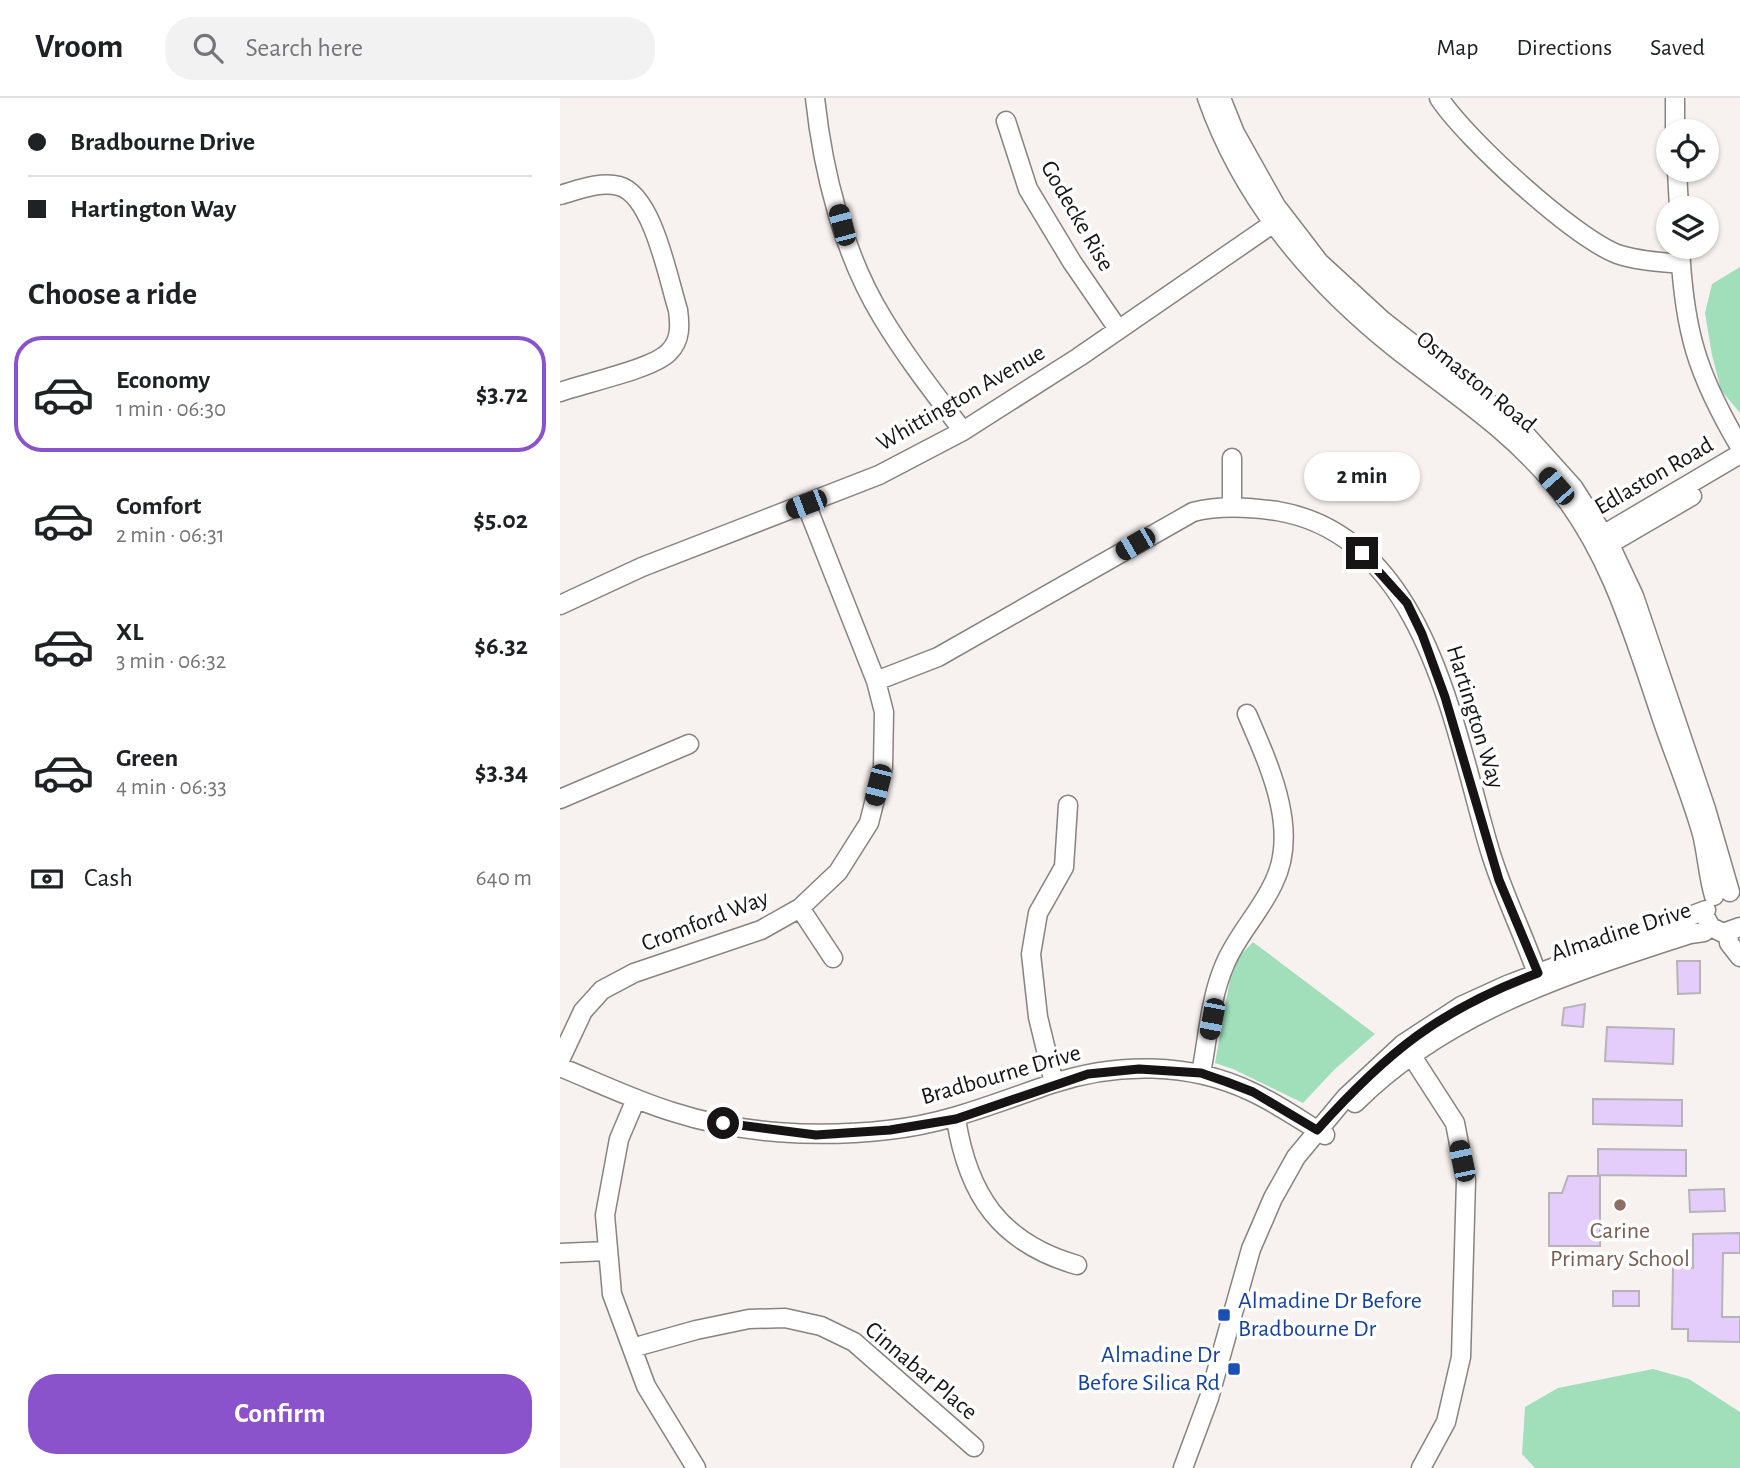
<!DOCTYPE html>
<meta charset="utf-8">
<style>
:root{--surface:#fff;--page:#f2f2f2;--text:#202124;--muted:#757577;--line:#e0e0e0;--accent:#8b53cb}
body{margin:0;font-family:"Alegreya Sans",sans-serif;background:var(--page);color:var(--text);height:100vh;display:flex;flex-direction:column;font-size:26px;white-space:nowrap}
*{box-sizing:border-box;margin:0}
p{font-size:23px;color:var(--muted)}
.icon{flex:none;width:38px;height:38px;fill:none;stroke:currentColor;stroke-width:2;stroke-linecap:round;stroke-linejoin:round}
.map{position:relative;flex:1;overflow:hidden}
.drawer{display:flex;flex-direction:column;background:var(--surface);width:560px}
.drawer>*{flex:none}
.top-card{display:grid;align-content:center;height:154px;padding:0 28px;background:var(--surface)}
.tools{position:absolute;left:1096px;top:21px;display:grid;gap:14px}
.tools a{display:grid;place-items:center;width:63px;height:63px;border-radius:50%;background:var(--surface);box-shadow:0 2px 5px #0004;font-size:35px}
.end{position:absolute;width:32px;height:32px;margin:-16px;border:9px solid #161414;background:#fff;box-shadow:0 0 0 4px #fff}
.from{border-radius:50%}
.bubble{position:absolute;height:49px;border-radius:24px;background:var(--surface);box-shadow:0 2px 5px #0004;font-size:23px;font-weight:600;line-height:49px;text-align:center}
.car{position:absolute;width:21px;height:42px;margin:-21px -10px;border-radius:9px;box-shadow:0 0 5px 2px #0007;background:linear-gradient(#222 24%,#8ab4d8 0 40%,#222 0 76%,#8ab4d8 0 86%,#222 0)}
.top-card b{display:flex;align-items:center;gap:24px;height:66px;font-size:26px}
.top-card b+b{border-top:2px solid var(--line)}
.top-card i{width:18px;height:18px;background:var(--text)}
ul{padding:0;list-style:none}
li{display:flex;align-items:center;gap:21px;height:116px;margin:0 14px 10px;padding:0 14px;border:4px solid transparent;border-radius:28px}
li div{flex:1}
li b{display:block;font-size:26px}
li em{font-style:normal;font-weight:600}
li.selected{border-color:var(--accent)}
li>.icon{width:63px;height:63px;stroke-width:1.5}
h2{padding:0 28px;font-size:32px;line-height:84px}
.pay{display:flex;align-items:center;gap:18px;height:77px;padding:0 28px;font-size:26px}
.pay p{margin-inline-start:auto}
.action{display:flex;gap:14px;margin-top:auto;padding:14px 28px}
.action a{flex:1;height:80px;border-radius:28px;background:var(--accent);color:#fff;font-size:28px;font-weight:600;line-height:80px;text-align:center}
header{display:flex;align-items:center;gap:42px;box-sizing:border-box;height:98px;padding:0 35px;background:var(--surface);border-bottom:2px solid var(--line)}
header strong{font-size:33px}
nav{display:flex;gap:38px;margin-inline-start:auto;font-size:24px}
.search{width:490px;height:63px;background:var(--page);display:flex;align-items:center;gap:18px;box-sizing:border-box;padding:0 24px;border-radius:28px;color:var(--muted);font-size:26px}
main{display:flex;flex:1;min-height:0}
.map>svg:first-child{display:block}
</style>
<header>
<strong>Vroom</strong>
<div class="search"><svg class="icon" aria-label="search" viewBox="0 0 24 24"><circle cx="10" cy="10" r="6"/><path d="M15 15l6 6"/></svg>Search here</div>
<nav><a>Map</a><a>Directions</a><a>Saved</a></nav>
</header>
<main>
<section class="drawer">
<div class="top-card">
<b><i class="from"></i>Bradbourne Drive</b>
<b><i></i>Hartington Way</b>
</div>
<h2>Choose a ride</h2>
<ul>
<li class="selected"><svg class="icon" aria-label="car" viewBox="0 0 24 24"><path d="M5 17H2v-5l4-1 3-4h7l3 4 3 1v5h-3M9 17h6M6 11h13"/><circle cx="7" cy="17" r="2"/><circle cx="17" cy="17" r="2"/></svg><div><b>Economy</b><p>1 min · 06:30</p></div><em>$3.72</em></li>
<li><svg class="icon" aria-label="car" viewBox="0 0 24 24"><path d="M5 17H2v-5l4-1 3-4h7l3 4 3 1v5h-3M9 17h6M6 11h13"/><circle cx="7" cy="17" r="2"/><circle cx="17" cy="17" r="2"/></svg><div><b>Comfort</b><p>2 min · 06:31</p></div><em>$5.02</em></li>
<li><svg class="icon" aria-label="car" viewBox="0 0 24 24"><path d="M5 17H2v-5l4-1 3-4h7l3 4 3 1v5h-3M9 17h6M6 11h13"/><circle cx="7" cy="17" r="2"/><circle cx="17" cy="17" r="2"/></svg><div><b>XL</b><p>3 min · 06:32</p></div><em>$6.32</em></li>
<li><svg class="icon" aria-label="car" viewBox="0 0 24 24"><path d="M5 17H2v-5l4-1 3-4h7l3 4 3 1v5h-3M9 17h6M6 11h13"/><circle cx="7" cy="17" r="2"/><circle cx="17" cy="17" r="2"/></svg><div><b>Green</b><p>4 min · 06:33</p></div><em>$3.34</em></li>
</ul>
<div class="pay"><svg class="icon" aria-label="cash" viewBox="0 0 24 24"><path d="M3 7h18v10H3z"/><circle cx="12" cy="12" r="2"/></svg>Cash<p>640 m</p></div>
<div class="action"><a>Confirm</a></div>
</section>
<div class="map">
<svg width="1180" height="1370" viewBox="0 0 1180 1370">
<rect width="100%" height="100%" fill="#f7f2f0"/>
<path fill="#a0dfba" d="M1180,169V315L1161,292L1152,257L1145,215L1152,186Z
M693,844L815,936L774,972L743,1005L673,971L655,965L673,865Z
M1093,1271L1129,1281L1180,1314V1370H975L962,1356L965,1309L998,1290Z"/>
<path fill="#e4ccfb" stroke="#b6b4b8" stroke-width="2" d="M1117,863H1140V895L1118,896Z
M1025,906L1023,929L1002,927L1004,910Z
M1047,929L1114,931L1113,966L1045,963Z
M1033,1001L1122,1002V1028L1033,1026Z
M1038,1051L1126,1052V1078L1038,1077Z
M1008,1078H1040V1148H989V1095H1002Z
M1164,1091L1165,1113L1130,1114L1129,1092Z
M1180,1135V1155H1163L1162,1219H1180V1244L1128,1243V1231H1112L1113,1170H1133V1136Z
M1053,1193H1079V1208H1053Z"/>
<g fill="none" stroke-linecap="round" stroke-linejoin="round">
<g stroke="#878381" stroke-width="21">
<path id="minor" d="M255,0C263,74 283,155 322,219C346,259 375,296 403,333
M647,0C683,102 751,183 835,250C892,295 948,330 995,387C1051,455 1074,539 1102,621C1115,659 1131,697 1142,736C1147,756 1148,778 1154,798
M661,0L675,35L716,108L759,164L822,222L958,328L1013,389L1050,447L1074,498L1146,711L1170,794
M879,0C906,41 1012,138 1057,156C1077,163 1100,164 1121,166
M1115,0V33
M446,23L468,91L512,164L558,231
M1117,72L1119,110
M0,97C18,92 40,83 59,88C93,97 108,181 118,212C120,227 121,242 109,254C93,271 25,285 0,294
M1120,149C1124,233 1137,276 1180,349
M672,360V409
M1036,441L1180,356
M1041,451L1132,398
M0,507L82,469L319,377L403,333L519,259L721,120
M316,583L378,559L633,414C661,407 689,409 717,413C867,438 894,633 930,753C944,799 966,841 981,887
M0,701L129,646
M240,810L273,860
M1146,820L1151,829L1163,835L1180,829
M1168,835L1169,845L1180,859
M846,949L895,1025L906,1082L901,1259L886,1324L861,1370
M0,962L23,913L42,892L74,875L201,832L240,810L278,774L309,725L323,669L324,614L316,583L246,406
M0,969C37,984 74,1002 113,1014C181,1036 257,1040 328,1032C386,1026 436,1005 491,986C556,964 630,964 692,994C718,1006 742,1023 765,1037
M641,975C648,940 650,900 665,866C677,837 701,813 714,784C740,731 708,665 687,616
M494,985L478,919L471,856L478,815L504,769L508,707
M76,1001L59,1041L45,1117L52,1196L86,1288L136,1370
M795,1005C887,913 1010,875 1130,836L1144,834L1151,829
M396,1021C408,1097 440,1145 517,1167
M0,1155L47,1153
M72,1250L136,1232L189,1221L225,1220L261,1228L294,1244L414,1349
M623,1370L649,1300L691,1151L713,1100L736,1059L786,999L843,946L901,908L947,887L1146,812"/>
</g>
<use href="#minor" stroke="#fff" stroke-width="18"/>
</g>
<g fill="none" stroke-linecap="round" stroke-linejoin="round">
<path stroke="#161414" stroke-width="9" d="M163,1025L256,1037L330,1032L396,1021L528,976L579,971L641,975L667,984L693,994L757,1032C827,954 879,912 978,875L939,782L885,599L862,536L847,505L802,455"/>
</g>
<circle fill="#8d6e63" stroke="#fff" stroke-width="2.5" cx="1060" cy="1107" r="7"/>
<g fill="#1a4fb4" stroke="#fff" stroke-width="2.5">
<rect x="657" y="1210" width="14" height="14" rx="3.5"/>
<rect x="667" y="1264" width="14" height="14" rx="3.5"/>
</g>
<g text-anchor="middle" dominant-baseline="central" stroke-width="7" stroke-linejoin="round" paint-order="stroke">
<g font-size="24" fill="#161414" stroke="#fff">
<text transform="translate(517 118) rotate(60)">Godecke Rise</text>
<text transform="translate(916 284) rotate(39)">Osmaston Road</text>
<text transform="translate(401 300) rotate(-30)">Whittington Avenue</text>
<text transform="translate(1094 378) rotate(-30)">Edlaston Road</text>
<text transform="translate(915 619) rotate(73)">Hartington Way</text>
<text transform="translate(145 823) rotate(-21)">Cromford Way</text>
<text transform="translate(1061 834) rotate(-18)">Almadine Drive</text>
<text transform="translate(441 977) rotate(-16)">Bradbourne Drive</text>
<text transform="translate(361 1273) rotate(40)">Cinnabar Place</text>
</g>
<g font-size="24" fill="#785e54" stroke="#fff">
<text x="1060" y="1133">Carine<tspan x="1060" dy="28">Primary School</tspan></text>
</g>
<g font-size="24" fill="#164399" stroke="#fff" text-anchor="start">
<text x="678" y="1203">Almadine Dr Before<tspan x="678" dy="28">Bradbourne Dr</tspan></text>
<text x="660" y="1257" text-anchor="end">Almadine Dr<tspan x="660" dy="28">Before Silica Rd</tspan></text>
</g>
</g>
</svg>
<div class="tools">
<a><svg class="icon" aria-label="locate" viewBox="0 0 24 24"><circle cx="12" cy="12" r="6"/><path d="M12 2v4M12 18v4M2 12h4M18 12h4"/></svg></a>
<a><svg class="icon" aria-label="layers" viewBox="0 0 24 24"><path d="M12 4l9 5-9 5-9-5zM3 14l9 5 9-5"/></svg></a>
</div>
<i class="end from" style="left:163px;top:1025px"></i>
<i class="end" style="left:802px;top:455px"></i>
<div class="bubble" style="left:744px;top:354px;width:116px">2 min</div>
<i class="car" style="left:282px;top:127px;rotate:345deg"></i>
<i class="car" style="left:996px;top:388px;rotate:319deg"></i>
<i class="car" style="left:246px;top:406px;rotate:249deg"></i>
<i class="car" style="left:575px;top:446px;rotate:240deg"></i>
<i class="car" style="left:318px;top:687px;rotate:194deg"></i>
<i class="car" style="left:652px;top:921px;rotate:191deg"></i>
<i class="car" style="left:902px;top:1063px;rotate:348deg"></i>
</div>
</main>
